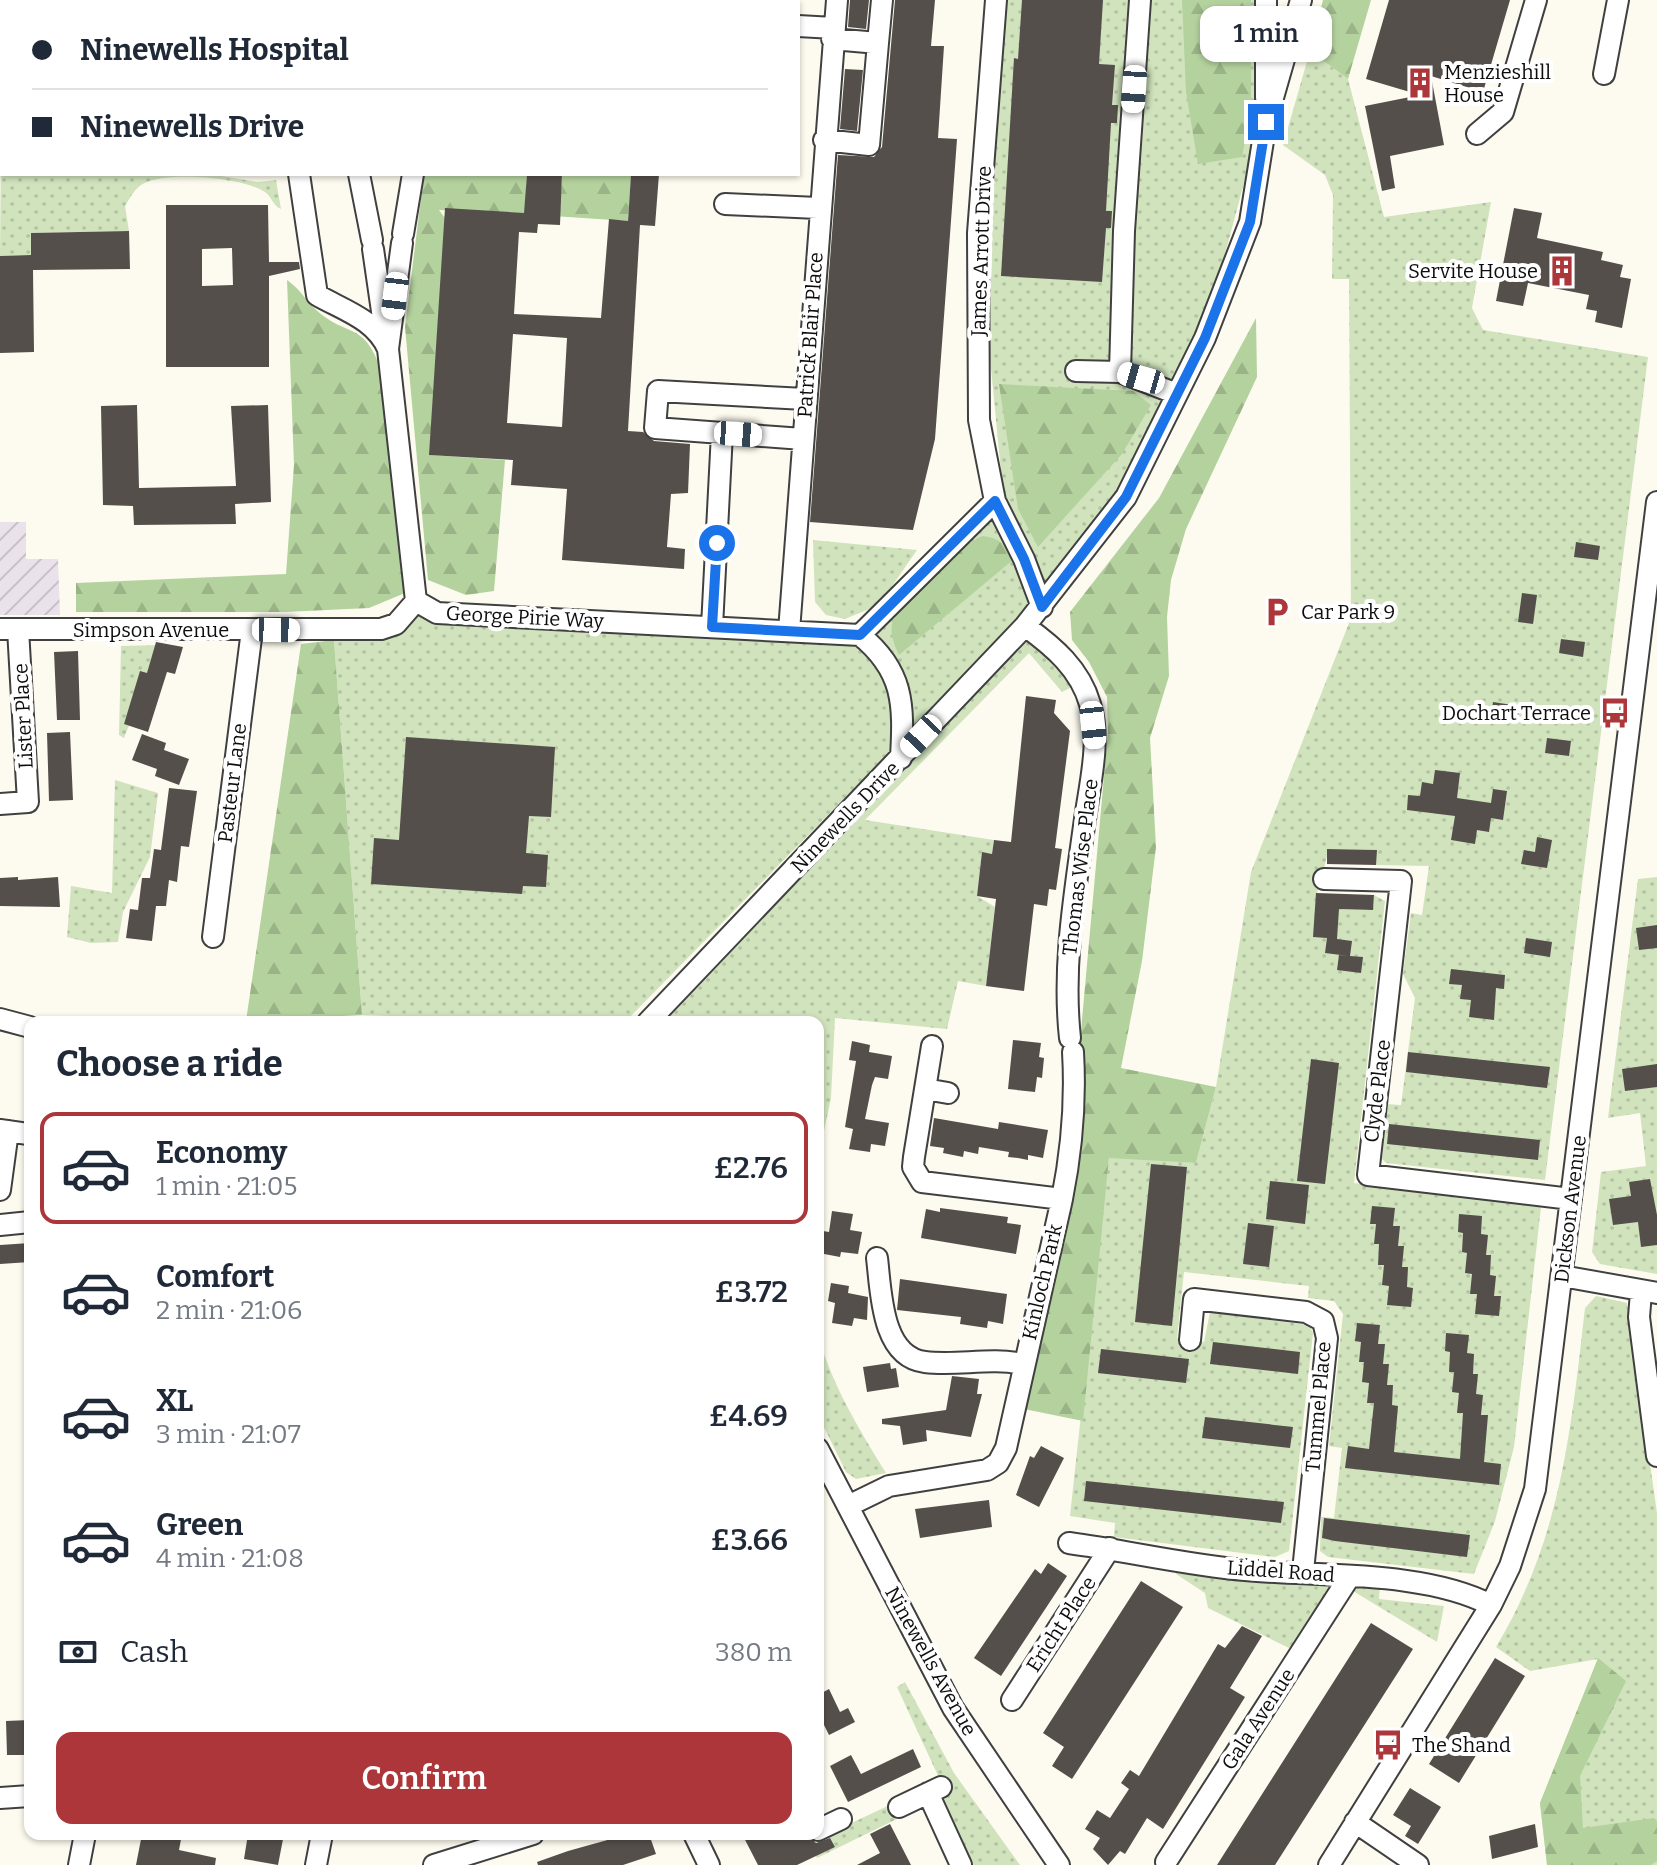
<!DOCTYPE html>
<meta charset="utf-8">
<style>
:root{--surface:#fff;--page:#f6f6f7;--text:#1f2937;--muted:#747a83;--line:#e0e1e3;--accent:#ac3639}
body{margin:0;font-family:Bitter,serif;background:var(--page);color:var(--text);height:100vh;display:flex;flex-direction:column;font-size:30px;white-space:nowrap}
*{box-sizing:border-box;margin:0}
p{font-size:26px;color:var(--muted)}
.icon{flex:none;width:44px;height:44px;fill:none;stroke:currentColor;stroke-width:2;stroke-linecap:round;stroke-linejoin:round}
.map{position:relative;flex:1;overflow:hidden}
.drawer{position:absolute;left:24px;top:1016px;width:800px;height:824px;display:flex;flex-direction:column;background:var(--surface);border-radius:16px;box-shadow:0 2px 6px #0004}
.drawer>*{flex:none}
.banner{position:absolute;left:0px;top:0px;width:800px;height:176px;box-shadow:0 2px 6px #0004;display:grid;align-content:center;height:176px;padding:0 32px;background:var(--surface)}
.end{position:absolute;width:36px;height:36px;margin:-18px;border:10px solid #1a73e8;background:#fff;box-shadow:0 0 0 4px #fff}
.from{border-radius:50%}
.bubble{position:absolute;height:56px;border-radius:16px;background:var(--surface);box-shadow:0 2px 6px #0004;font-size:26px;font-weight:600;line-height:56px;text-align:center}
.car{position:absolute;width:24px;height:48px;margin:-24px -12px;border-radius:10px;box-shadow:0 0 6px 2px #0007;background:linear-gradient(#fff 24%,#345 0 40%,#fff 0 76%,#345 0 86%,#fff 0)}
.banner b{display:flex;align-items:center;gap:28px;height:76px;font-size:30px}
.banner b+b{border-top:2px solid var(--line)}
.banner i{width:20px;height:20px;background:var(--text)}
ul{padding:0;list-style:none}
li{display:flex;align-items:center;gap:24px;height:112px;margin:0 16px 12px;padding:0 16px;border:4px solid transparent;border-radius:16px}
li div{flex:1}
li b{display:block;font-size:30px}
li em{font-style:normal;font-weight:600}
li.current{border-color:var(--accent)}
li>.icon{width:72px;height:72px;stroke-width:1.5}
h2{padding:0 32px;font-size:36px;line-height:96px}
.pay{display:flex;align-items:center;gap:20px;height:88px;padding:0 32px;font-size:30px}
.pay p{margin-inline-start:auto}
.cta{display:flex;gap:16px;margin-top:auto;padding:16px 32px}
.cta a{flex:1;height:92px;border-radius:16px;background:var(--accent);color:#fff;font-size:32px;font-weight:600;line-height:92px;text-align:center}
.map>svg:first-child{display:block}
</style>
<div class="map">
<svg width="1657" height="1865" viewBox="0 0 1657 1865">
<defs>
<pattern id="industrial-furrows" width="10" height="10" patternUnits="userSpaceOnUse" patternTransform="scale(2)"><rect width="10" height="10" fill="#eae2eb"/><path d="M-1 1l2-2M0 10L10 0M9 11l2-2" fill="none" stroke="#c8c1c8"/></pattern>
<pattern id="green-dots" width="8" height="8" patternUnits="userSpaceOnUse" patternTransform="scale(2)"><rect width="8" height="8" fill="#d0e3bd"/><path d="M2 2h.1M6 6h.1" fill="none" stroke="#b1c2a1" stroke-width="1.8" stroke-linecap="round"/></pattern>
<pattern id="forest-firs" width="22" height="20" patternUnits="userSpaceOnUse" patternTransform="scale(2)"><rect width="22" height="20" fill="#b4d29e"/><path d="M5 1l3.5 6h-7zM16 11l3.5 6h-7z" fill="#9ab387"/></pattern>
</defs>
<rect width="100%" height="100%" fill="#fdfbef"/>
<path fill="url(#industrial-furrows)" d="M0,522H26V559H58L60,615H0Z"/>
<path fill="url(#green-dots)" d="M1006,0H1257V88L1248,168L1228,243L1200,336L1121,495L1031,608L625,1022H430L415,1017L362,1015L334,640L390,634L413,614L792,636L859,644L1003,492L989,348L996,104Z
M2,18V174H209L258,182L276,180L281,209C273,206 272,197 265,192C243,177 163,170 141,185C133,191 130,198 125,206L129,231L31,233V255L0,256Z
M1310,51L1348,79L1384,217L1491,202L1472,308L1483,330L1648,357L1545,1180L1386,1163L1382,1159L1386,1104L1401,1105L1415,998L1403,974L1411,913L1422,915L1429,866L1376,865V850L1328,849C1326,869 1315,888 1316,908L1373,910L1374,895L1385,901L1354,1183L1541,1207L1514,1447L1495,1521L1474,1574L1328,1557L1320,1551L1321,1517L1334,1518L1342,1448L1329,1446L1343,1314L1334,1301L1308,1298L1309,1286L1184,1272L1177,1338L1204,1342L1210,1312L1309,1325L1313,1333L1289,1551L1275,1557L1114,1537L1115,1523L1070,1516L1109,1157L1196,1163L1216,1087L1251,872L1351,618L1349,279H1332L1333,195L1325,175L1283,145Z
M813,540L917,550L879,605L845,619L826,615L815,602Z
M1028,638L1050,653L1074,686L1062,692L1029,653L865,820L994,840L992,854L982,853L977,896L995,907L986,986L958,981L947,1029L835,1018L831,1098L818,1159V1022H665Z
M161,645L124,738L119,735L121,646Z
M115,780L158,793L150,857L123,912L118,942L91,943L67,937L71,886L112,893Z
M1657,877V1274L1600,1264L1592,1252L1601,1172L1646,1166L1640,1113L1608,1118L1638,879Z
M1596,1296L1627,1303L1657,1513V1865H1547L1540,1803L1598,1659L1530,1671L1496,1647C1561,1539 1571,1430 1585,1308Z
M818,1335C832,1385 859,1429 886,1473L856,1479L846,1472L818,1415Z
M1179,1568L1325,1579L1332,1590L1293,1650L1208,1608L1205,1593L1176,1574Z
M1360,1585L1380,1586L1379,1599L1444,1606L1437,1642L1353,1591Z
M905,1682L954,1773L1020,1865H971L941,1807L946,1793L897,1687Z
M892,1804L899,1818L817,1858L804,1834H809L819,1854L834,1847L828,1834Z"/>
<path fill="url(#forest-firs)" d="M1182,0H1251V110L1242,157L1198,164L1186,92Z
M1323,0H1371L1348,79L1310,51Z
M424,174H527L526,192L533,214L439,210L445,218L430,455L505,460L494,591L466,595L428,580L405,327Z
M562,174H631L628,221L538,215L561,194Z
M287,280C302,291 303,297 314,308C348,340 365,318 383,376L405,593L369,608L285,612H76V583L286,574L294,465Z
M1256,318L1257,377L1186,529L1171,580L1167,617L1169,676L1150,738L1156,847L1142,961L1121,1068L1216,1087L1196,1163L1109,1158L1083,1421L1024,1409C1053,1287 1086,1169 1080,1042L1108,732L1107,697L1089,662L1072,640L1070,612L1159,498Z
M999,384L1133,391L1151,405L1122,454L1038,547L1018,509Z
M983,536C1000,538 1006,545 1014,559L899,655C895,647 890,634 892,624C897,606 965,540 983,536Z
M334,640L362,1015L246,1021L301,644Z
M1598,1658L1626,1681L1580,1776L1583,1828L1654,1818L1657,1821V1861L1651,1865H1547L1540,1803Z"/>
<path fill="#544f4b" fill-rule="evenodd" d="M850,0H869L866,29L848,27Z
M895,0H935L931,46H944L938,138L957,139L935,439L913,530L810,522L838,155L874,157L882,147Z
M1022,0H1103L1099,64L1115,65L1112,105H1118L1117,123H1111L1106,211H1112L1111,228H1106L1102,282L1001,276L1014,58L1018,59Z
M1389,0H1510L1483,92L1431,76L1444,145L1390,156L1395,188L1382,191L1365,106L1420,95L1366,79Z
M845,69L863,70L857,131L840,129Z
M527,174H562L560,225L538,224L537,233L519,232L514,314L601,318L609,219L628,221L631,174H659L655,226L640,225L628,431L643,432L654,441L690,444L688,493L671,494L667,547L685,549L684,569L562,560L567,489L511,485L513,460L429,455L445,208L524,213ZM513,334L567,338L562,427L507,423Z
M166,205H268L269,262H299L300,269L269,276V367H166ZM232,248L233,285L202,286V249Z
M1514,208L1542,213L1537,238L1603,252L1601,260L1623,265L1620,277L1631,279L1622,328L1595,322L1597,311L1586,309L1589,295L1528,283L1523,306L1496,301Z
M129,231L130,269L33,270L34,352L0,353V256L31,255V233Z
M137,405L139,488L236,486L231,406L268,405L271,502L235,504L236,524L134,525L133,506L103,505L101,406Z
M1576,542L1600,546L1598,560L1574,557Z
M1522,593L1537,595L1533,624L1518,622Z
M1561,639L1585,642L1583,657L1559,653Z
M156,642L183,647L175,674L167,672L148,732L124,724L140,671L147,673Z
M78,651L80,720H57L54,652Z
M1026,696L1056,700L1054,713L1070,731L1055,848L1062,849L1056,890L1049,889L1047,906L1034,904L1024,991L986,986L996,899L977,896L982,852L992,854L994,840L1011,842Z
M1493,702L1519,706L1518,720L1491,717Z
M70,732L73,800L49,801L47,733Z
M142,734L166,743L164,750L189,759L179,785L155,776L157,769L132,760Z
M406,737L555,747L551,817L529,816L526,853L548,855L546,887L523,886L522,894L371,884L374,838L399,840Z
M1547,738L1571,741L1569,756L1545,753Z
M1435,770L1460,773L1457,798L1491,803L1493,789L1507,791L1503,820L1491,818L1489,832L1477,830L1475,844L1451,840L1455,816L1407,810L1408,795L1420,796L1422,782L1433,784Z
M169,788L197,791L189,847L181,846L177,882L169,880L166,906H156L152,941L126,938L130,909L138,910L142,878H150L154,849L161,850Z
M1537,837L1552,840L1547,868L1521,864L1524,850L1535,852Z
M1327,849L1377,850L1376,865L1327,864Z
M18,877V880L58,877L60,907L0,906V878Z
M1316,893L1374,895L1373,910L1339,909L1337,939L1352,941L1350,956L1363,957L1361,973L1337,970L1339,955L1349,956L1325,953L1327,938L1313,937Z
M1657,925V948L1639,950L1636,928Z
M1526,938L1552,942L1550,957L1524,953Z
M1451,969L1505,975L1504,989L1496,988L1494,1020L1469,1017L1471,1000L1460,999L1462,985L1449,984Z
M1013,1040L1041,1043L1039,1057L1044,1058L1042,1078L1037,1077L1035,1092L1008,1089Z
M852,1041L870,1045L869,1052L892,1056L888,1079L875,1077L872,1085L865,1119L889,1123L885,1146L871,1144L870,1152L849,1149L853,1129L845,1127L856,1061L849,1060Z
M1408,1052L1550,1067L1547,1088L1406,1072Z
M1311,1059L1339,1063L1325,1184L1297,1181Z
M1657,1064V1087L1625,1091L1622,1069Z
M934,1118L998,1129L999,1122L1048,1130L1043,1158L1028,1155V1160L1018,1158L1008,1157L1009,1152L979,1147L978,1154L964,1151L963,1157L943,1153L944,1148L930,1146Z
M1389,1124L1540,1140L1538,1160L1387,1144Z
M1151,1164L1187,1167L1172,1326L1135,1322Z
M1650,1179L1657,1215V1245L1641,1247L1638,1222L1613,1225L1609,1199L1631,1196L1629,1182Z
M1270,1181L1309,1185L1305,1224L1266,1219Z
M1372,1206L1395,1208L1393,1226H1400L1398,1246H1404L1402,1267H1408L1407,1287L1413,1288L1411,1307L1387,1305L1389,1286L1382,1285L1384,1265H1378L1379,1244H1374L1376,1224H1370Z
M940,1208L1008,1217L1007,1223L1021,1225L1016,1254L921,1238L926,1209L940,1212Z
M832,1211L853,1214L850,1230L862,1232L858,1254L841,1252L840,1257L819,1253L823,1231L829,1232Z
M1459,1214L1482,1216L1481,1234L1488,1235L1486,1255H1491L1490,1275L1496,1276L1494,1296H1501L1499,1316L1475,1314L1477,1294H1470L1472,1274L1465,1273L1467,1253L1462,1252L1463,1233L1458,1232Z
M1248,1223L1274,1226L1269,1267L1243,1264Z
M30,1243V1262L0,1264V1245Z
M900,1279L1007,1294L1003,1324L988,1321L987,1328L960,1324L961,1317L897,1310Z
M831,1283L849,1286L848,1293L868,1297L867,1320L854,1318L852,1326L832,1323L835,1303L828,1301Z
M1357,1323L1380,1325L1378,1344H1385L1383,1364H1389L1387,1385H1393L1392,1405L1398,1406L1394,1452L1460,1459L1463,1413H1457L1459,1393L1452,1392L1454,1372H1449L1450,1352L1445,1351L1446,1333L1469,1335L1467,1353L1474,1354L1473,1374H1478L1476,1394L1483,1395L1481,1415H1488L1484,1462L1501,1464L1499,1485L1345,1468L1348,1446L1369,1449L1374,1403H1367L1369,1383L1362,1382L1364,1362H1359L1361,1342L1355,1341Z
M1213,1342L1300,1352L1298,1374L1210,1364Z
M1101,1349L1189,1359L1186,1383L1098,1373Z
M890,1363L891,1369L896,1368L899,1387L867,1392L863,1367Z
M952,1376L979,1379L977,1394H982L971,1437L926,1430L927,1441L903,1445L900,1426L882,1424V1419L946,1410Z
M1205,1417L1293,1427L1290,1448L1202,1438Z
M1041,1446L1064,1458L1039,1507L1016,1495L1030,1456L1034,1458Z
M1086,1481L1284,1502L1281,1523L1084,1501Z
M989,1500L992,1527L920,1538L915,1509Z
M1324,1518L1470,1535L1467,1557L1335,1541L1322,1538Z
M1048,1563L1067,1576L1001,1676L974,1658L1035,1569L1041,1574Z
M1141,1581L1183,1607L1072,1779L1052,1766L1064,1747L1043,1733Z
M1371,1623L1413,1649L1275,1865H1217Z
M1242,1626L1262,1636L1230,1688L1245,1697L1163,1829L1147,1818L1125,1854L1120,1851L1108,1865L1093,1849L1100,1838L1085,1829L1097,1810L1110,1818L1129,1789L1121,1783L1130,1770L1139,1776L1218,1644L1225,1648Z
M1495,1658L1525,1676L1459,1783L1429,1764Z
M829,1689L840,1712L848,1708L855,1722L829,1735L818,1713V1695Z
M30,1720V1755H7L6,1721Z
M913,1749L921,1767L848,1802L830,1766L851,1755L861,1774Z
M1410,1788L1441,1807L1418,1844L1405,1836L1411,1826L1393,1815Z
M890,1824L911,1865H857L880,1853L870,1834Z
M1535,1824L1538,1847L1492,1859L1489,1836Z
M142,1834H182L179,1850L216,1858L215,1865H136Z
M248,1834H284L278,1865L244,1859Z
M629,1834H649L656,1854L623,1865H538L537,1862L568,1851Z
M742,1834H806L816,1843L830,1838L835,1847L797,1865H758Z"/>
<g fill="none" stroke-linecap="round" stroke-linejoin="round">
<g stroke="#404040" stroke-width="24">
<path id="minor" d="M174,0L175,2
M996,0L978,233L979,420L995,501L1024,559L1042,607
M1266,0V98
M445,2L446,0
M491,2L492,0
M579,2L580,0
M798,26L834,28
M832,39L878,43L882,0
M1604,74L1618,0
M1477,134L1503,112L1536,0
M824,140L869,145L878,43
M299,174L317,295C343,310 375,319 388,349
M359,174L372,240
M725,204L818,208
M403,234L413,174
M402,243L388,349L416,601L437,613L860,635C904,671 904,704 901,758
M373,249L384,325
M1076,371L1120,372L1177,394
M1120,372L1124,231L1140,0
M803,439L655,428L658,391L805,399
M1025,626C1054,647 1080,669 1090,704C1101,740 1090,783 1085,819C1075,892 1062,965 1070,1038
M712,627L722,433
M0,629H381L396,624L416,601
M789,631L837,0
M860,635L995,501
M0,804L28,802L18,629
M1324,879L1401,881L1368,1175L1571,1199
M213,937L252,630
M0,1019L30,1027
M648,1022L1025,626L1126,497L1205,338L1250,222L1266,122L1301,0
M925,1089L948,1093
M0,1130L28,1134
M0,1190L8,1131
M1062,1199C1072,1149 1076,1103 1073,1052
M0,1225L30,1222
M877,1258C881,1290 881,1357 925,1362C958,1366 990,1357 1023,1364
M1562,1276L1657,1293
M1641,1292L1639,1317L1657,1456
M1190,1340L1194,1299L1306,1312L1323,1321L1327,1338L1303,1571
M818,1449L953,1708L1059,1865
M848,1506L889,1486L987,1470L998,1463L1006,1448L1062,1199L922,1182L913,1167L914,1157L932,1046
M1069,1543C1128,1551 1186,1565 1245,1570C1320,1577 1423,1570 1491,1605
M1012,1700L1110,1548
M928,1793L961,1865
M0,1798L30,1796
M899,1807L941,1787
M1355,1822L1418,1865
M818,1830L841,1819
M694,1834L709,1865
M1166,1862L1350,1576
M79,1865L85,1834
M316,1865L322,1834
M434,1865L533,1834
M1329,1865L1491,1605L1510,1566L1535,1489L1657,502"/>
</g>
<use href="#minor" stroke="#fff" stroke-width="20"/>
</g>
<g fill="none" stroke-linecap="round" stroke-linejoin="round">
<path stroke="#1a73e8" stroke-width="10" d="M717,543L712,627L860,635L995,501L1024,559L1042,607L1126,497L1205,338L1250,222L1266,122"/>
</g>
<defs>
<g id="building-bare" transform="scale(2.4)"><path d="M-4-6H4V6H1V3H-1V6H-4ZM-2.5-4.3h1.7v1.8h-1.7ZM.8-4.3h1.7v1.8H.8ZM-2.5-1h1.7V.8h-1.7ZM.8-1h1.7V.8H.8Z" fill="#ac3639" stroke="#fff" stroke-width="2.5" paint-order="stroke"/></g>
<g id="parking-bare" transform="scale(2.4)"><path d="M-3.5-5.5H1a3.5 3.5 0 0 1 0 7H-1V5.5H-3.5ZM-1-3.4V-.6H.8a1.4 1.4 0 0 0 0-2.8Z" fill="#ac3639" stroke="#fff" stroke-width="2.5" paint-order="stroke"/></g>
<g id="bus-bare" transform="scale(2.4)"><path d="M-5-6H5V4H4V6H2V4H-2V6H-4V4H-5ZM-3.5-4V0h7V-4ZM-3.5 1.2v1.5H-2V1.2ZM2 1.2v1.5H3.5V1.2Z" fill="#ac3639" stroke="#fff" stroke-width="2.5" paint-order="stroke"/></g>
</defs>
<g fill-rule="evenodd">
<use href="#building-bare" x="1420" y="83"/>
<use href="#building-bare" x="1562" y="271"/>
<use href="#parking-bare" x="1277" y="612"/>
<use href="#bus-bare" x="1615" y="713"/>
<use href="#bus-bare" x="1388" y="1745"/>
</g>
<g text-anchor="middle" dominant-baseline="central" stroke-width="8" stroke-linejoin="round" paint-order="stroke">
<g font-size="20" fill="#0d0d0d" stroke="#fff" text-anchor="start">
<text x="1444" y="72">Menzieshill<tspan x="1444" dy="23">House</tspan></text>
<text x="1538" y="271" text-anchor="end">Servite House</text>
<text x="1301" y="612">Car Park 9</text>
<text x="1591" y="713" text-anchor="end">Dochart Terrace</text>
<text x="1412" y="1745">The Shand</text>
</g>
<g font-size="20" fill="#0d0d0d" stroke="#fff">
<text transform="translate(981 251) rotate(-88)">James Arrott Drive</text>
<text transform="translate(810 335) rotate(-86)">Patrick Blair Place</text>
<text transform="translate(525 617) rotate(3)">George Pirie Way</text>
<text x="151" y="630">Simpson Avenue</text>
<text transform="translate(23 716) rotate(-93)">Lister Place</text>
<text transform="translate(232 783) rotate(-83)">Pasteur Lane</text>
<text transform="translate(845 817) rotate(-46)">Ninewells Drive</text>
<text transform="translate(1080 867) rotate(-83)">Thomas Wise Place</text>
<text transform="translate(1377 1091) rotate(-83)">Clyde Place</text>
<text transform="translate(1570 1209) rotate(-83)">Dickson Avenue</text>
<text transform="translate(1042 1282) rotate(-77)">Kinloch Park</text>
<text transform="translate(1318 1407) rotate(-85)">Tummel Place</text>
<text transform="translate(1281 1571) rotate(4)">Liddel Road</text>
<text transform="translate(1061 1624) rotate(-57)">Ericht Place</text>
<text transform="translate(931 1661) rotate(61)">Ninewells Avenue</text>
<text transform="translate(1258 1719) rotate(-57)">Gala Avenue</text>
</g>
</g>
</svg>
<i class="end from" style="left:717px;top:543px"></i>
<i class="end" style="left:1266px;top:122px"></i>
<div class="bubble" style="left:1200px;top:6px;width:132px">1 min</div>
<i class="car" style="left:1134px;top:89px;rotate:184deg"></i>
<i class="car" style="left:395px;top:296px;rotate:187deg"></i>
<i class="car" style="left:1141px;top:378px;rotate:286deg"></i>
<i class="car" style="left:738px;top:434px;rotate:94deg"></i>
<i class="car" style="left:276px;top:630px;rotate:91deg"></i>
<i class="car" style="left:1093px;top:725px;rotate:174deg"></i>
<i class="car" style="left:921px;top:736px;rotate:223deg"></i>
<div class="banner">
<b><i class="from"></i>Ninewells Hospital</b>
<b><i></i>Ninewells Drive</b>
</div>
<section class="drawer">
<h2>Choose a ride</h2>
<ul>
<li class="current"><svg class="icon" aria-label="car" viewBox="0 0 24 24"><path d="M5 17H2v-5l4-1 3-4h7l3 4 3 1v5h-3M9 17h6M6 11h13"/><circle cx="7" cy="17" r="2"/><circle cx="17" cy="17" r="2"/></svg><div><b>Economy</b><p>1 min · 21:05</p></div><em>£2.76</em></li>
<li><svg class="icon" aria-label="car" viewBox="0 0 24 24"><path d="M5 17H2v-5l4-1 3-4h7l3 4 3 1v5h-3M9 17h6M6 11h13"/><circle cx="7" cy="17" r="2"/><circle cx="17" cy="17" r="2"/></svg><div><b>Comfort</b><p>2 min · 21:06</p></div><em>£3.72</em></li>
<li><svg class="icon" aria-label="car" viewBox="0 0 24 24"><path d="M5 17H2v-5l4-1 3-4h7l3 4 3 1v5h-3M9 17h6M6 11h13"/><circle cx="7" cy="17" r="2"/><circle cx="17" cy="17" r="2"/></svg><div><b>XL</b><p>3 min · 21:07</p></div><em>£4.69</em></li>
<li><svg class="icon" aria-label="car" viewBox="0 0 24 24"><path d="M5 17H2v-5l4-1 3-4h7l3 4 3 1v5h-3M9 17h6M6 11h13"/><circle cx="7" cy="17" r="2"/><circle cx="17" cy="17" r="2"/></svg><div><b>Green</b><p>4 min · 21:08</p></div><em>£3.66</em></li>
</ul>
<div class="pay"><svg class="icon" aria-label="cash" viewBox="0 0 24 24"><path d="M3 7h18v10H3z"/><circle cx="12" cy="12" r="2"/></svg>Cash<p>380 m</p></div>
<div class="cta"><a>Confirm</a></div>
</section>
</div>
